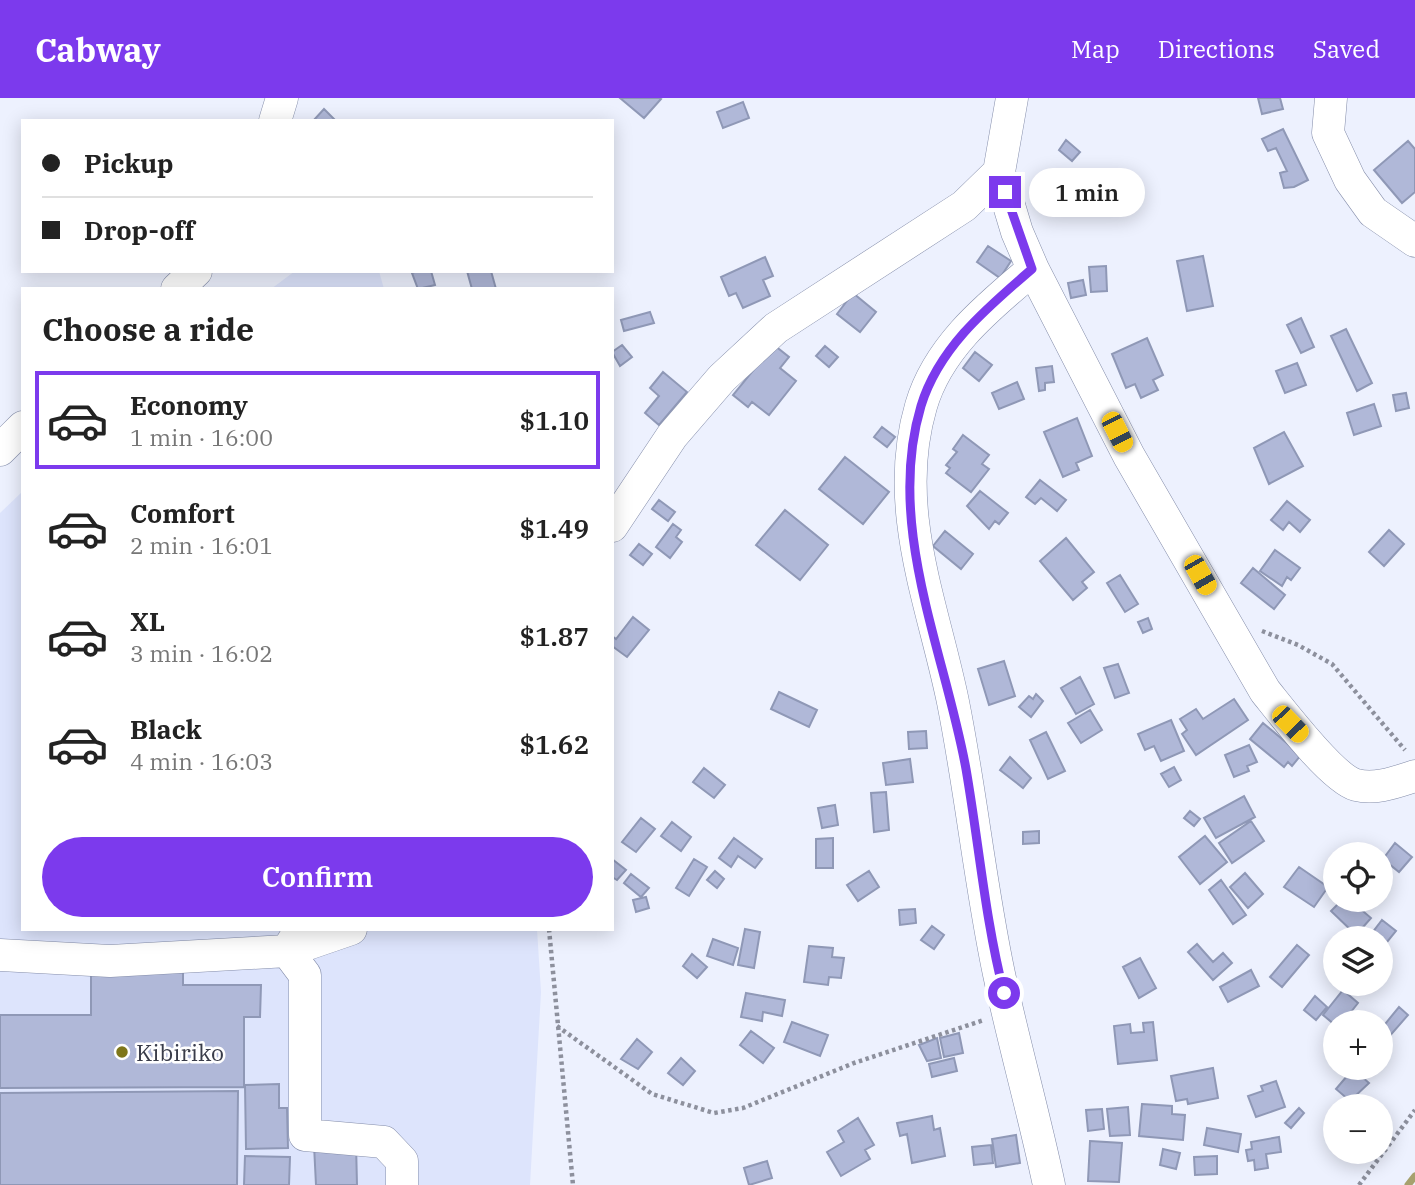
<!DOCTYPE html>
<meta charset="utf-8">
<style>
:root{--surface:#fff;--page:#f6f6f6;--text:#222;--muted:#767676;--line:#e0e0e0;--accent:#7c3aed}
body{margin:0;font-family:"IBM Plex Serif",serif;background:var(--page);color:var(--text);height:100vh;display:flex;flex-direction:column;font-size:26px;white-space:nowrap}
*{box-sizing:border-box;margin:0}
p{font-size:23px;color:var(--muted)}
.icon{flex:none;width:38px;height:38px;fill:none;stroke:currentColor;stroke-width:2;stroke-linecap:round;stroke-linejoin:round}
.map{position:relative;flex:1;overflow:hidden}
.side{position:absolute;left:21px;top:189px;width:593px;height:644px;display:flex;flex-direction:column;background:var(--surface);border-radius:0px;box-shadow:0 4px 18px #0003}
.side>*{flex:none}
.guide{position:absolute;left:21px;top:21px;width:593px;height:154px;border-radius:0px;box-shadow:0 4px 18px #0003;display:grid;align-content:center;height:154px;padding:0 21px;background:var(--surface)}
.controls{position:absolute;left:1323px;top:744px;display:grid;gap:14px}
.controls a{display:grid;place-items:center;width:70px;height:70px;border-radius:50%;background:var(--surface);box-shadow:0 4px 18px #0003;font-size:35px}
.end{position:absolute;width:32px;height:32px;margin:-16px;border:9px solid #7c3aed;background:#fff;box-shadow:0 0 0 4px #fff}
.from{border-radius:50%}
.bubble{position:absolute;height:49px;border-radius:24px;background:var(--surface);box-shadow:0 4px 18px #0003;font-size:23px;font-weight:600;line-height:49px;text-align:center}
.car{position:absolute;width:21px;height:42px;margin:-21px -10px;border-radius:9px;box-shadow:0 0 5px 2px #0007;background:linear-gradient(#f5c518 24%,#345 0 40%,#f5c518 0 76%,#345 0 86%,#f5c518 0)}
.guide b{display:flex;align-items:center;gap:24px;height:66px;font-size:26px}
.guide b+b{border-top:2px solid var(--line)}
.guide i{width:18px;height:18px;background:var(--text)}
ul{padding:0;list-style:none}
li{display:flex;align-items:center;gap:21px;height:98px;margin:0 14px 10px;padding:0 7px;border:4px solid transparent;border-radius:0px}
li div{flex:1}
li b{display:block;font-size:26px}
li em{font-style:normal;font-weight:600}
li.selected{border-color:var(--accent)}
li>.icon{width:63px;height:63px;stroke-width:1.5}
h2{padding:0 21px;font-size:32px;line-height:84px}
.button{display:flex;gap:14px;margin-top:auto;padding:14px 21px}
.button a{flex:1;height:80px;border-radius:42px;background:var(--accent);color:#fff;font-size:28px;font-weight:600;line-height:80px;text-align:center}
header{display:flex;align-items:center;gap:42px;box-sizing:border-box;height:98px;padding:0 35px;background:var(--accent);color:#fff}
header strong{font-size:33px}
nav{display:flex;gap:38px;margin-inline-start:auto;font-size:24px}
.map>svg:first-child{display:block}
</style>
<header>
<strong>Cabway</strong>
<nav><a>Map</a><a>Directions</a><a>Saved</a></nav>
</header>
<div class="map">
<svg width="1415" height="1087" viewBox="0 0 1415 1087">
<rect width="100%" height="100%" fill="#edf1fe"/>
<path fill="#dde4fc" d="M295,173H379L384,191H271Z
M23,393V831H537L541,894L530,1087H0V415Z"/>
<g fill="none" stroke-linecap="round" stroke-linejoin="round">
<path stroke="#a6a16e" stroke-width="7" d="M1408,1087L1415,1078"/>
</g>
<path fill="#b0b8d8" stroke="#8f98b6" stroke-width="2" d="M620,0H659L661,1L644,20Z
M1258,0H1280L1283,11L1262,16Z
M743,4L749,20L723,30L717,14Z
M324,11L336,23H313Z
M1283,31L1308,82L1294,89L1284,90L1280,75L1287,73L1276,50L1268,53L1262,41Z
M1066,42L1080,54L1072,63L1059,52Z
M1408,43L1415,51V94L1402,105L1374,72Z
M988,148L1011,163L1000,180L977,164Z
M1203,158L1213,208L1187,213L1177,163Z
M765,159L773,178L763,182L770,198L743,210L736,195L729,198L721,179Z
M1106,168L1107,193L1091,194L1089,169Z
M417,173H431L435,187L418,191L412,175Z
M467,173H491L496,191H472Z
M1083,182L1086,197L1071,200L1068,185Z
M853,195L876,214L860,234L837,216Z
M650,214L654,225L624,233L621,222Z
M1301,220L1314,249L1301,255L1287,227Z
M1346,231L1372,285L1357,293L1331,238Z
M1147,240L1163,277L1153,282L1158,292L1141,300L1135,286L1126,290L1112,256Z
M622,247L632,259L620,268L612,254Z
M774,247L789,259L780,270L796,283L769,317L752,304L748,309L733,297Z
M825,248L838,259L829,269L816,258Z
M975,254L992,267L979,283L963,270Z
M1297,265L1306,287L1285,295L1276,273Z
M1052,268L1054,284L1045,285V292L1039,293L1036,270Z
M663,274L687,294L659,327L645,315L659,298L650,290Z
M1017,284L1024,301L999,311L992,295Z
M1406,295L1409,310L1396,313L1393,297Z
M1374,306L1381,328L1354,337L1347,315Z
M1077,320L1092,358L1076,365L1079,372L1063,379L1044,334Z
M882,329L895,339L887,349L874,339Z
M1284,334L1303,368L1269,386L1254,350Z
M963,337L989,357L982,366L989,371L971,394L946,375L950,370L946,367L957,354L953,351Z
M845,359L889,394L863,426L819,391Z
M1040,382L1066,402L1057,413L1041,400L1035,406L1026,399Z
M980,393L1008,415L999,426L995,423L989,431L967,408Z
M659,402L675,414L668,423L652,411Z
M1287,403L1310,422L1300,434L1289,424L1283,432L1271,422Z
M785,412L828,447L800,482L756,447Z
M673,426L681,432L676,439L682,444L670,460L656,449Z
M1389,432L1404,446L1384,468L1369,454Z
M945,433L973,456L961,471L933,448Z
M1066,440L1094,474L1082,484L1087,490L1073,502L1040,463Z
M639,446L652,456L643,467L630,457Z
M1275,452L1300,470L1291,482L1287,479L1282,488L1260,473Z
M1253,470L1285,497L1274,511L1241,485Z
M1120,477L1138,506L1125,514L1107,485Z
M633,519L649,532L627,559L612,548V538L616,541Z
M1148,520L1152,531L1143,535L1138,524Z
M1004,563L1015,598L989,607L978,571Z
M1118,566L1129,595L1115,600L1104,570Z
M1080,579L1094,606L1076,616L1061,590Z
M779,594L817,612L809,629L771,611Z
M1036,596L1043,603L1031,619L1019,609L1029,598L1033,601Z
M1234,601L1248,622L1196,657L1182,636L1187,632L1180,621L1196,611L1203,621Z
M1090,612L1102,632L1081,645L1068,625Z
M1171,622L1184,653L1161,663L1154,648L1145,652L1138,636Z
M1263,625L1301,657L1292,668L1288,664L1284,669L1250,641Z
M926,633L927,650L909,651L908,634Z
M1046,634L1065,673L1048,681L1030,642Z
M1249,647L1257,664L1247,668L1249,673L1234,679L1225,657Z
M1010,659L1031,680L1023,690L1000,672Z
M910,661L913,684L886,687L883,665Z
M1174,669L1181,682L1169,689L1161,676Z
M704,670L725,687L714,700L693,684Z
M886,694L889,732L874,734L871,695Z
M1244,698L1255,719L1216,740L1204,720Z
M835,707L838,727L822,730L818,710Z
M1190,713L1200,721L1194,728L1184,720Z
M641,720L655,731L636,754L622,744Z
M1251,723L1264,743L1232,765L1219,745Z
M672,724L691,739L681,753L661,738Z
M1039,733V745L1023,746V734Z
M1205,738L1227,764L1200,786L1179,759Z
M734,740L762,761L755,770L738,758L731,769L719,760Z
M833,740V770H816V741Z
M1395,745L1412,759L1399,774L1383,761Z
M612,761L626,772L617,782L612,779Z
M694,761L707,769L689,798L676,790Z
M1299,769L1328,789L1314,809L1284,789Z
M715,773L724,781L717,790L707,782Z
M869,773L879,789L858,803L847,787Z
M1245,775L1263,796L1248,810L1230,789Z
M631,776L649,790L641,799L624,785Z
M1221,782L1246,817L1233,826L1209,792Z
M646,799L649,810L636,814L633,802Z
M1342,802H1350L1371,820L1356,837L1331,813Z
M915,811L916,825L900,827L899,812Z
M1382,822L1396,833L1383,849L1381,840L1369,839Z
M932,828L944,837L934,851L921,842Z
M745,831L760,834L754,870L738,867Z
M713,841L738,850L733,867L707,858Z
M1197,846L1213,864L1223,855L1232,865L1213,882L1188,854Z
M1297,847L1309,857L1282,889L1270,879Z
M809,848L833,850L832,859L844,860L841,880L829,879L828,887L804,884Z
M692,856L707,869L697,880L683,868Z
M1140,860L1156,890L1139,900L1123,869Z
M1251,872L1259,888L1228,904L1220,889Z
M183,874V887H261L260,919H244V989L0,990V917H91V875Z
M1343,892L1358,905L1343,924H1335V927L1323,917Z
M746,895L785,902L782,918L763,914L762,923L741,919Z
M1315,898L1327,909L1316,922L1304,912Z
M1399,909L1408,917L1388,940L1381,931Z
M792,924L828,937L820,958L784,944Z
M1153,924L1157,962L1118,966L1114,928L1130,926L1131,935L1144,934L1143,925Z
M751,933L774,950L763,965L740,947Z
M959,935L963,955L944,959L940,940Z
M937,940L941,960L927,963L919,947Z
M637,941L652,954L638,971L621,961Z
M681,960L695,973L683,987L668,975Z
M954,960L957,973L932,979L929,966Z
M1213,970L1218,1000L1188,1006L1187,1001L1176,1003L1171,978Z
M1353,971L1369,985L1350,1003L1336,991Z
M1276,983L1285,1009L1256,1019L1248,998L1263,993L1261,988Z
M279,986V1010H287L288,1050L246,1051L245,987Z
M238,993L237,1087H0V995Z
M1142,1006L1172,1008V1016L1185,1017L1183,1042L1139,1038Z
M1128,1009L1130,1037L1110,1038L1107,1011Z
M1299,1010L1304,1015L1291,1030L1285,1025Z
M1102,1011L1104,1031L1088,1033L1086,1012Z
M932,1018L934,1032L940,1030L945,1058L912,1065L907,1036L900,1038L897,1025Z
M858,1020L874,1047L865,1052L870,1061L841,1078L827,1054L844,1044L838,1033Z
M1207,1030L1241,1036L1238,1054L1204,1047Z
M1016,1037L1020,1065L996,1069L992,1041Z
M1279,1039L1281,1054L1266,1056L1268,1070L1255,1072L1254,1062L1248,1063L1246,1052L1252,1051L1251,1044Z
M1090,1043L1122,1045L1119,1084L1088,1083Z
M356,1045L357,1087H316L314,1047Z
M991,1047L993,1065L974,1067L972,1049Z
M1163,1051L1180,1055L1176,1071L1160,1067Z
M245,1058L290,1059L289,1087H244Z
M1217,1058V1076L1195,1077L1194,1059Z
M767,1063L772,1080L749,1087L744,1070Z"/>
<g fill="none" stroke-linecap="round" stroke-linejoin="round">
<g stroke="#848daa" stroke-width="33">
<path id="minor" d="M1331,0L1328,35L1350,82L1373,114L1415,143
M275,23L282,0
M999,74L1017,134L1033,171L1129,358L1265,593C1282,614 1332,680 1356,687C1376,692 1396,684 1415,678
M1033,171C988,209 938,249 921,308C891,410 933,506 953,604C971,694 980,786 999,876C1014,946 1034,1016 1049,1087
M177,191L196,173
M0,352L23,329
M612,428L672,338L722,280L776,230L964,108L999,74L1012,0
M351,831L287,853L305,877V1037L384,1044L402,1063V1087
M0,857L110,863L287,853L298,835"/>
</g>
<path stroke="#8d909d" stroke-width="4.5" stroke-dasharray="3.5 3.5" stroke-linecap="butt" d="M1262,533L1298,547L1332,566L1405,652
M549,831L573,1087
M557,928L652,996L714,1015L743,1010L854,965L984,922
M1359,1087L1415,1012"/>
<use href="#minor" stroke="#fff" stroke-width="32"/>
</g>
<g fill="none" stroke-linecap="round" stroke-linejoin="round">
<path stroke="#7c3aed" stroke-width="9" d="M1004,895C985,821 979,746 966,671C945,554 885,428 921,308C939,249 988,209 1032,171L1005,94"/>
</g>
<circle fill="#7e761a" stroke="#fff" stroke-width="2.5" cx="122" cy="954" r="7"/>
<g text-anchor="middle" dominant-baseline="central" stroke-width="5" stroke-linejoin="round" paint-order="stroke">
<g font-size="23" fill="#393c49" stroke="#fff" text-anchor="start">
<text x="136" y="954">Kibiriko</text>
</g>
</g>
</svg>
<div class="controls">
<a><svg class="icon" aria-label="locate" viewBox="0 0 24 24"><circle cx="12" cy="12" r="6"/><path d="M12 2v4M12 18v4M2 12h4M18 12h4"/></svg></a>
<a><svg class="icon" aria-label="layers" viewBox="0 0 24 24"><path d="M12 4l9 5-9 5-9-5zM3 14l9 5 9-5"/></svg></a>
<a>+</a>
<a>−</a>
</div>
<i class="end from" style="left:1004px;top:895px"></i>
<i class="end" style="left:1005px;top:94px"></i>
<div class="bubble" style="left:1029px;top:70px;width:116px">1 min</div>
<i class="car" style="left:1117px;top:334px;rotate:153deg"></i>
<i class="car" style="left:1200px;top:477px;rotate:150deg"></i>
<i class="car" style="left:1290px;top:626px;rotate:136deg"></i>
<div class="guide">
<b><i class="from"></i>Pickup</b>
<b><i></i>Drop-off</b>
</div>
<section class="side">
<h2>Choose a ride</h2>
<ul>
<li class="selected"><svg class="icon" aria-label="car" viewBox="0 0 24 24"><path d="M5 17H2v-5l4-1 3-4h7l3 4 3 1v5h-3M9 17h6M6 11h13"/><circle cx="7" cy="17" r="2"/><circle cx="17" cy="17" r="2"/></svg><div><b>Economy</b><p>1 min · 16:00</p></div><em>$1.10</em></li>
<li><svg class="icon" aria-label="car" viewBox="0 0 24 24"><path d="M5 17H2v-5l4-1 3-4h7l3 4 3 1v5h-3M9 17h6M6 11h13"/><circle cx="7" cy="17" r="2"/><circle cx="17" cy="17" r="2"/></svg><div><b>Comfort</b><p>2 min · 16:01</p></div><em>$1.49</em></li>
<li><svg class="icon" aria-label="car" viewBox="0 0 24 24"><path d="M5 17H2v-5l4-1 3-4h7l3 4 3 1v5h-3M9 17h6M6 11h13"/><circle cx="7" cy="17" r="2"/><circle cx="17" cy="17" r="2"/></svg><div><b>XL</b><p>3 min · 16:02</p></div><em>$1.87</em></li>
<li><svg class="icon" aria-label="car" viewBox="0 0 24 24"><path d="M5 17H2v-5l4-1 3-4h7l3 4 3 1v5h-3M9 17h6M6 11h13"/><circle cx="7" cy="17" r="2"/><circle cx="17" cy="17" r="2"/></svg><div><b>Black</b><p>4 min · 16:03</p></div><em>$1.62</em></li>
</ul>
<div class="button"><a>Confirm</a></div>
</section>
</div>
